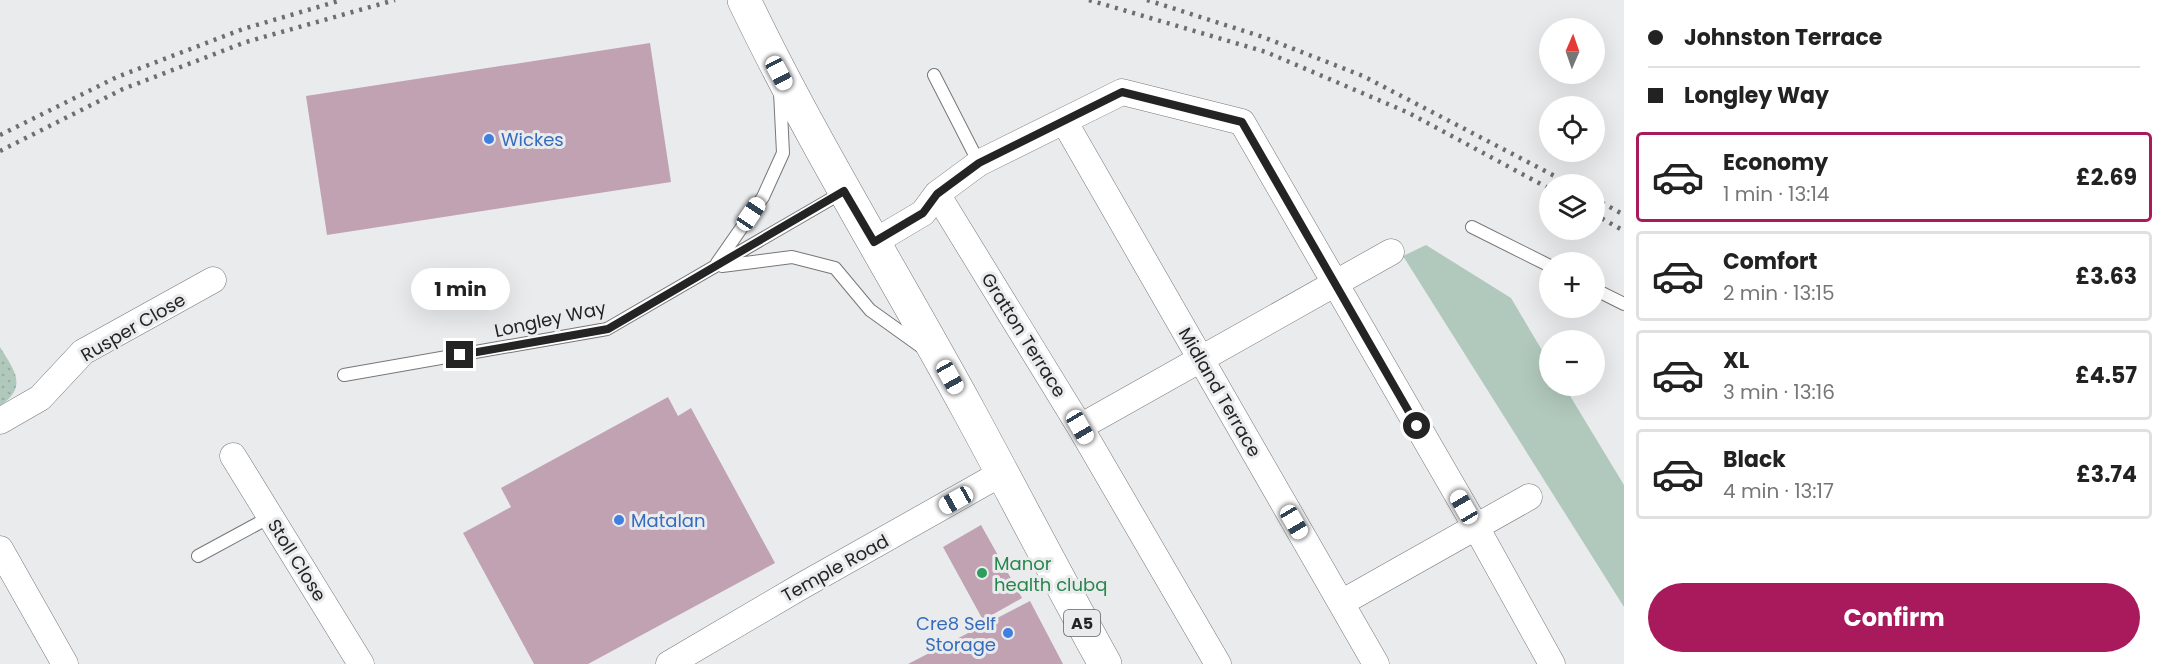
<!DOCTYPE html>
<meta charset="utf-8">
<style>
:root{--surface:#fff;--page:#f2f2f2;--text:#222;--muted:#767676;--line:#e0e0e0;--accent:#a81a5b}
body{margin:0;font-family:Poppins,sans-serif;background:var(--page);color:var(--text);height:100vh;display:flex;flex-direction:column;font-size:22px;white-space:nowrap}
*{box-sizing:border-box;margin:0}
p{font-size:20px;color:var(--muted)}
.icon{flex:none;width:33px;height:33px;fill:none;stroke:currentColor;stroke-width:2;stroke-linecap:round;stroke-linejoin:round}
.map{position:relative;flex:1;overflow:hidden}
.details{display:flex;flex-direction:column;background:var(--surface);width:540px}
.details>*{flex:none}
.banner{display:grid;align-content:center;height:132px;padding:0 24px;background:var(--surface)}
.needle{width:39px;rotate:2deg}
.tools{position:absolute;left:1539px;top:18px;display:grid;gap:12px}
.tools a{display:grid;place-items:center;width:66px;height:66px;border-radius:50%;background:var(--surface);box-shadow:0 6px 24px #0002;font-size:30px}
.end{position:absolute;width:27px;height:27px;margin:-14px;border:8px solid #242425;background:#fff;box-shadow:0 0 0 3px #fff}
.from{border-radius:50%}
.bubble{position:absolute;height:42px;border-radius:21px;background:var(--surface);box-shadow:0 6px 24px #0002;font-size:20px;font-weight:700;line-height:42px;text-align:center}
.car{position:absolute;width:18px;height:36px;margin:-18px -9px;border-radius:8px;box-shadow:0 0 4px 2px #0007;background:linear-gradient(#fff 24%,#345 0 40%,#fff 0 76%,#345 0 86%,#fff 0)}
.banner b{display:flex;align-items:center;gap:21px;height:57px;font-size:22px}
.banner b+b{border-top:2px solid var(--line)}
.banner i{width:15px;height:15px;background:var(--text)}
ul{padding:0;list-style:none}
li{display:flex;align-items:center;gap:18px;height:90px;margin:0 12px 9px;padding:0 12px;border:3px solid var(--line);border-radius:6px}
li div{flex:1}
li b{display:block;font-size:22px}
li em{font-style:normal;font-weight:700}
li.selected{border-color:var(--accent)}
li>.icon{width:54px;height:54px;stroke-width:1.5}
.action{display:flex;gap:12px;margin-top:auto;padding:12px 24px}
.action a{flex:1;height:69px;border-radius:36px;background:var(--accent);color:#fff;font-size:24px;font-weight:700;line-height:69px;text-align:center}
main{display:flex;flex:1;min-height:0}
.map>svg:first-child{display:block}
</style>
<main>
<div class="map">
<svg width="1624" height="664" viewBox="0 0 1624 664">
<defs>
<pattern id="park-dots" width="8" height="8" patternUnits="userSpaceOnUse" patternTransform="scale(1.5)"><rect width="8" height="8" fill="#b1c9bc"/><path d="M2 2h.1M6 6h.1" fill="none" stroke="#98aca1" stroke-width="1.8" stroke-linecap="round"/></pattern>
</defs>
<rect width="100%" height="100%" fill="#eaebed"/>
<path fill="#b1c9bc" d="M1426,245L1511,298L1549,362L1550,386H1564L1624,485V607L1403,256Z"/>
<path fill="url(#park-dots)" d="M0,347C15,371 28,387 0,406Z"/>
<path fill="#c0a2b2" d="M650,43L671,182L327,235L306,96Z
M668,397L678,416L691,408L775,563L588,664H534L463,533L511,507L501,488Z
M981,525L1022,598L983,620L943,547Z
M1030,601L1063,664H908Z"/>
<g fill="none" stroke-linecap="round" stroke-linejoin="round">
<g stroke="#777779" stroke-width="14">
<path id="lane" d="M934,75L979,163
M1472,227L1550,266
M717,263L763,197L783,153L780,92
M722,266L792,257L835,268L870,310L923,348
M1594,289L1624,304
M344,375L607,329L843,192
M198,556L270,517"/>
</g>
<g stroke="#777779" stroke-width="27">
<path id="street" d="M1064,121L1376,664
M937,194L1080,427L1218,664
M874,242L923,213L937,194L979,163L1122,92L1242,122L1476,527L1552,664
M0,421L40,398L83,352L213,280
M1080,427L1391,252
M233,456L361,664
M0,549L65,664
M1341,603L1529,497
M669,664L800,587L1002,473"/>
</g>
<g stroke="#777779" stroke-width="34">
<path id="primary" d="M744,0C812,142 895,275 970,413C1015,496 1059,581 1105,664"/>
</g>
<use href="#lane" stroke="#fff" stroke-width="12"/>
<use href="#street" stroke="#fff" stroke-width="26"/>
<use href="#primary" stroke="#fff" stroke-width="33"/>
<path stroke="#6e6e6f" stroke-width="4.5" stroke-dasharray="3 6" stroke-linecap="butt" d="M1089,0L1266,52L1409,113L1550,189
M1147,0L1263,37L1363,76L1570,184
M0,135L117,77L243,29L342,0
M0,151L123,89L246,42L395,0
M1594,198L1624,215
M1594,214L1624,231"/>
</g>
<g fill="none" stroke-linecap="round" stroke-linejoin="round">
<path stroke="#242425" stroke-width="8" d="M460,355L608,329L844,191L874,242L923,213L937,194L979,163L1122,92L1242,122L1417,426"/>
</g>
<g fill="#3f7fe0" stroke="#eaebed" stroke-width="2">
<circle cx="489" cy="139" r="6"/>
<circle cx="619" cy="520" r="6"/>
<circle cx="1008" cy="633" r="6"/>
</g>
<circle fill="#2e9e5b" stroke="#eaebed" stroke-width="2" cx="982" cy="573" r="6"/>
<g text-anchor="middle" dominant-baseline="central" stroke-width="6" stroke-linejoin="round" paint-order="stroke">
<rect fill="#eaebed" stroke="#5f6061" stroke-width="1.5" x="1064" y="610" width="36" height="26" rx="4.5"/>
<g font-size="16" font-weight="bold" fill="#242425">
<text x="1082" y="623">A5</text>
</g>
<g font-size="18" fill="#366cbe" stroke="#eaebed" text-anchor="start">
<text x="501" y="139">Wickes</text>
<text x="631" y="520">Matalan</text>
<text x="996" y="623" text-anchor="end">Cre8 Self<tspan x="996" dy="21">Storage</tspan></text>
</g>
<g font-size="18" fill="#242425" stroke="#eaebed">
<text transform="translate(550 319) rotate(-12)">Longley Way</text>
<text transform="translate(133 327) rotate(-30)">Rusper Close</text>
<text transform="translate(1024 335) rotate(58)">Gratton Terrace</text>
<text transform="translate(1220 392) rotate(60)">Midland Terrace</text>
<text transform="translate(297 560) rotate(58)">Stoll Close</text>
<text transform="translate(835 568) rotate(-29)">Temple Road</text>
</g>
<g font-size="18" fill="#27864d" stroke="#eaebed" text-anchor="start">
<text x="994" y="563">Manor<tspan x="994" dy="21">health clubq</tspan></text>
</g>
</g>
</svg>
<div class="tools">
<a><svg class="needle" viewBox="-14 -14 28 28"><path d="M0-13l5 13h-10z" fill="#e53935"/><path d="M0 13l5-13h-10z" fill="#767676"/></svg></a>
<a><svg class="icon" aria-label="locate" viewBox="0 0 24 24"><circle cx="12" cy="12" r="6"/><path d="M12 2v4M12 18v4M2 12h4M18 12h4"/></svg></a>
<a><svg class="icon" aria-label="layers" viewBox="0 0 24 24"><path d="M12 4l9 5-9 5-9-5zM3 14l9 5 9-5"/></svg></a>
<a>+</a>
<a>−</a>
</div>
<i class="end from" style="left:1417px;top:426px"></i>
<i class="end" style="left:460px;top:355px"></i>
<div class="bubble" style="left:411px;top:268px;width:99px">1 min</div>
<i class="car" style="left:779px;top:73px;rotate:152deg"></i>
<i class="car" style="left:751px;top:214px;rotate:34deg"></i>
<i class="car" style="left:950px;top:377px;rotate:151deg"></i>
<i class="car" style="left:1080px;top:427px;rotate:150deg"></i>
<i class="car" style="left:956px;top:500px;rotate:241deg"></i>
<i class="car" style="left:1464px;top:507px;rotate:330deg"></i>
<i class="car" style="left:1294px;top:522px;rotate:150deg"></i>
</div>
<section class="details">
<div class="banner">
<b><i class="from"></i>Johnston Terrace</b>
<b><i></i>Longley Way</b>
</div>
<ul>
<li class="selected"><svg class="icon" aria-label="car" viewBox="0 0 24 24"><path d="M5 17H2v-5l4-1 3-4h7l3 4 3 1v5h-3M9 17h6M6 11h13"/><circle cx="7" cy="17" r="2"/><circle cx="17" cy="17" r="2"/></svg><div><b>Economy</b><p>1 min · 13:14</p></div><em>£2.69</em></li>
<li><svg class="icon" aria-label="car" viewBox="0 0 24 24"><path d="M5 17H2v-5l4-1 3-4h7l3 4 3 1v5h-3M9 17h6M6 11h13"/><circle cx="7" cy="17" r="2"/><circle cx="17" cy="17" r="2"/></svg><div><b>Comfort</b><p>2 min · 13:15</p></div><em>£3.63</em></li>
<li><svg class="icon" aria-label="car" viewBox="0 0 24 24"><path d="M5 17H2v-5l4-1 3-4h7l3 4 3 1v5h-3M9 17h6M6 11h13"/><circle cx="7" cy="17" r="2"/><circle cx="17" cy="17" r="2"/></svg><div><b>XL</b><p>3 min · 13:16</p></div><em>£4.57</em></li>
<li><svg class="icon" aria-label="car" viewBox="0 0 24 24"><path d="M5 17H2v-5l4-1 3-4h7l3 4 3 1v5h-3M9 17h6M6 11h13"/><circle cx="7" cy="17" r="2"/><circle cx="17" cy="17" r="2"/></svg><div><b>Black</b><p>4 min · 13:17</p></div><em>£3.74</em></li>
</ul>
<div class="action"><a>Confirm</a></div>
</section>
</main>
